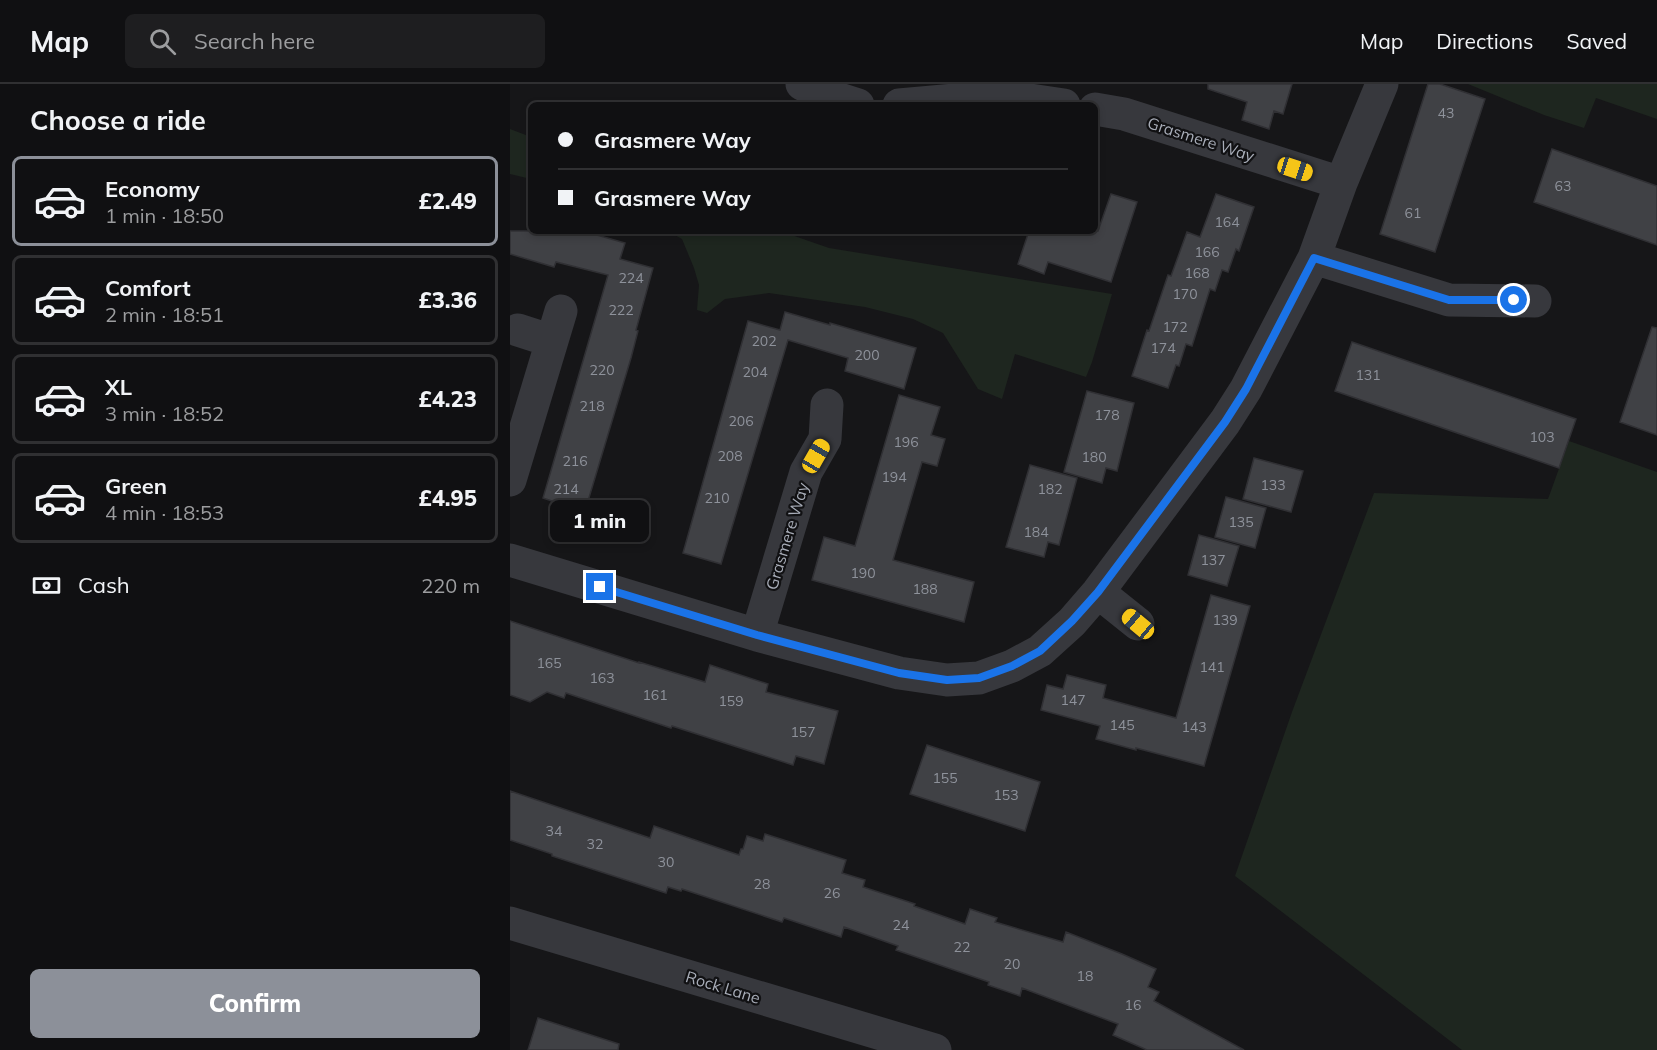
<!DOCTYPE html>
<meta charset="utf-8">
<style>
:root{--surface:#101012;--page:#1e1e20;--text:#f1f3f6;--muted:#9c9d9f;--line:#303032;--accent:#8c9099}
body{margin:0;font-family:Mulish,sans-serif;background:var(--page);color:var(--text);height:100vh;display:flex;flex-direction:column;font-size:22px;white-space:nowrap}
*{box-sizing:border-box;margin:0}
p{font-size:20px;color:var(--muted)}
.icon{flex:none;width:33px;height:33px;fill:none;stroke:currentColor;stroke-width:2;stroke-linecap:round;stroke-linejoin:round}
.map{position:relative;flex:1;overflow:hidden}
.panel{display:flex;flex-direction:column;background:var(--surface);width:510px}
.panel>*{flex:none}
.guide{position:absolute;left:18px;top:18px;width:570px;height:132px;border-radius:9px;box-shadow:0 3px 9px #0003,0 0 0 2px var(--line);display:grid;align-content:center;height:132px;padding:0 30px;background:var(--surface)}
.end{position:absolute;width:27px;height:27px;margin:-14px;border:8px solid #1a73e8;background:#fff;box-shadow:0 0 0 3px #fff}
.from{border-radius:50%}
.bubble{position:absolute;height:42px;border-radius:9px;background:var(--surface);box-shadow:0 3px 9px #0003,0 0 0 2px var(--line);font-size:20px;font-weight:800;line-height:42px;text-align:center}
.car{position:absolute;width:18px;height:36px;margin:-18px -9px;border-radius:8px;box-shadow:0 0 4px 2px #0007;background:linear-gradient(#f5c518 24%,#345 0 40%,#f5c518 0 76%,#345 0 86%,#f5c518 0)}
.guide b{display:flex;align-items:center;gap:21px;height:57px;font-size:22px}
.guide b+b{border-top:2px solid var(--line)}
.guide i{width:15px;height:15px;background:var(--text)}
ul{padding:0;list-style:none}
li{display:flex;align-items:center;gap:18px;height:90px;margin:0 12px 9px;padding:0 18px;border:3px solid var(--line);border-radius:9px}
li div{flex:1}
li b{display:block;font-size:22px}
li em{font-style:normal;font-weight:800}
li.current{border-color:var(--accent)}
li>.icon{width:54px;height:54px;stroke-width:1.5}
h2{padding:0 30px;font-size:27px;line-height:72px}
.pay{display:flex;align-items:center;gap:15px;height:66px;padding:0 30px;font-size:22px}
.pay p{margin-inline-start:auto}
.button{display:flex;gap:12px;margin-top:auto;padding:12px 30px}
.button a{flex:1;height:69px;border-radius:9px;background:var(--accent);color:#fff;font-size:24px;font-weight:800;line-height:69px;text-align:center}
header{display:flex;align-items:center;gap:36px;box-sizing:border-box;height:84px;padding:0 30px;background:var(--surface);border-bottom:2px solid var(--line)}
header strong{font-size:28px}
nav{display:flex;gap:33px;margin-inline-start:auto;font-size:21px}
.search{width:420px;height:54px;background:var(--page);display:flex;align-items:center;gap:15px;box-sizing:border-box;padding:0 21px;border-radius:9px;color:var(--muted);font-size:22px}
main{display:flex;flex:1;min-height:0}
.map>svg:first-child{display:block}
</style>
<header>
<strong>Map</strong>
<div class="search"><svg class="icon" aria-label="search" viewBox="0 0 24 24"><circle cx="10" cy="10" r="6"/><path d="M15 15l6 6"/></svg>Search here</div>
<nav><a>Map</a><a>Directions</a><a>Saved</a></nav>
</header>
<main>
<section class="panel">
<h2>Choose a ride</h2>
<ul>
<li class="current"><svg class="icon" aria-label="car" viewBox="0 0 24 24"><path d="M5 17H2v-5l4-1 3-4h7l3 4 3 1v5h-3M9 17h6M6 11h13"/><circle cx="7" cy="17" r="2"/><circle cx="17" cy="17" r="2"/></svg><div><b>Economy</b><p>1 min · 18:50</p></div><em>£2.49</em></li>
<li><svg class="icon" aria-label="car" viewBox="0 0 24 24"><path d="M5 17H2v-5l4-1 3-4h7l3 4 3 1v5h-3M9 17h6M6 11h13"/><circle cx="7" cy="17" r="2"/><circle cx="17" cy="17" r="2"/></svg><div><b>Comfort</b><p>2 min · 18:51</p></div><em>£3.36</em></li>
<li><svg class="icon" aria-label="car" viewBox="0 0 24 24"><path d="M5 17H2v-5l4-1 3-4h7l3 4 3 1v5h-3M9 17h6M6 11h13"/><circle cx="7" cy="17" r="2"/><circle cx="17" cy="17" r="2"/></svg><div><b>XL</b><p>3 min · 18:52</p></div><em>£4.23</em></li>
<li><svg class="icon" aria-label="car" viewBox="0 0 24 24"><path d="M5 17H2v-5l4-1 3-4h7l3 4 3 1v5h-3M9 17h6M6 11h13"/><circle cx="7" cy="17" r="2"/><circle cx="17" cy="17" r="2"/></svg><div><b>Green</b><p>4 min · 18:53</p></div><em>£4.95</em></li>
</ul>
<div class="pay"><svg class="icon" aria-label="cash" viewBox="0 0 24 24"><path d="M3 7h18v10H3z"/><circle cx="12" cy="12" r="2"/></svg>Cash<p>220 m</p></div>
<div class="button"><a>Confirm</a></div>
</section>
<div class="map">
<svg width="1147" height="966" viewBox="0 0 1147 966">
<rect width="100%" height="100%" fill="#161618"/>
<path fill="#1e261f" d="M958,0H1147V35L1086,14L1074,44L1034,31Z
M0,45L21,53V95L0,90Z
M158,147H270L319,164L602,210L582,278L576,293L505,270L492,315L468,305L433,249L403,235L355,223L259,209L215,215L197,229L187,226L189,201L184,184L172,155Z
M1059,357L1147,388V966H952L725,792L782,628L864,409L1038,415Z"/>
<path fill="#404145" stroke="#303034" stroke-width="1.5" d="M698,0H782L773,30L764,27L759,45L732,36L737,18L698,5Z
M918,0H930L975,15L925,168L870,150Z
M1042,65L1147,102V161L1024,118Z
M601,110L627,118L601,198L538,178L534,190L508,180L519,147H588Z
M706,110L744,123L729,167L726,165L718,188L712,186L705,207L700,205L682,262L676,260L669,282L666,281L658,304L622,292L637,246L639,247L658,191L661,192L677,148L690,153Z
M0,147H73L115,159L110,175L143,184L126,246L128,247L121,274L75,427L74,426L69,442L41,434L45,418L33,414L98,191L46,178L44,183L0,170Z
M275,228L320,241V239L406,264L394,305L335,287L338,274L278,256L211,480L173,469L238,237L270,246Z
M1142,243L1147,244V351L1110,338Z
M842,258L1066,335L1049,384L825,307Z
M577,307L624,319L607,387L596,384L592,399L554,388Z
M389,311L430,323L421,351L435,355L427,382L412,378L383,476L464,498L454,538L302,496L314,453L345,462Z
M744,374L793,387L781,428L733,415Z
M520,381L567,394L549,461L538,458L534,473L496,463Z
M716,413L756,424L745,464L705,453Z
M689,451L729,462L717,502L678,491Z
M701,511L740,522L694,682L626,664V666L586,655L590,642L531,626L537,601L553,605L557,591L596,601L593,614L666,634Z
M0,537L129,579V578L195,598L200,581L258,600L256,608L328,627L314,680L286,672L283,681L162,642L161,644L56,609L54,614L37,608L20,618L0,611Z
M417,661L530,698L515,747L400,710Z
M0,707L140,754L144,742L229,771L231,765H233L237,752L253,757L255,750L336,776L332,789L355,796L353,803L405,820L404,822L455,840L460,825L487,834L485,838L553,858L556,848L612,870L646,885L638,903L649,908L644,917L734,966H637L603,951L608,940L512,904L510,912L478,901L479,898L386,866L388,862L334,843L331,853L274,834L272,838L172,805L171,807L158,803L156,809L42,772V770L0,756Z
M28,934L109,960L108,966H18Z"/>
<g fill="none" stroke-linecap="round" stroke-linejoin="round">
<path stroke="#37383d" stroke-width="33" d="M292,0L308,8L348,21
M389,21L466,14H506L554,21
M585,25L614,30L831,99
M804,174L939,216L1025,217
M8,246L42,257
M0,396L51,227
M0,476L247,551L389,589L437,596L469,594L502,582L530,567L562,538L588,508L715,338L736,305L804,174L831,99L872,0
M588,508L628,540
M247,551L296,388L315,355L317,321
M0,839L425,966"/>
</g>
<g fill="none" stroke-linecap="round" stroke-linejoin="round">
<path stroke="#1a73e8" stroke-width="8" d="M90,503L247,551L389,589L437,596L469,594L502,582L530,567L562,537L588,508L715,338L736,305L804,174L939,216H1004"/>
</g>
<g text-anchor="middle" dominant-baseline="central" stroke-width="4.5" stroke-linejoin="round" paint-order="stroke">
<g font-size="14" fill="#8e929b">
<text x="936" y="29">43</text>
<text x="1053" y="102">63</text>
<text x="903" y="129">61</text>
<text x="717" y="138">164</text>
<text x="697" y="168">166</text>
<text x="687" y="189">168</text>
<text x="121" y="194">224</text>
<text x="675" y="210">170</text>
<text x="111" y="226">222</text>
<text x="665" y="243">172</text>
<text x="254" y="257">202</text>
<text x="653" y="264">174</text>
<text x="357" y="271">200</text>
<text x="92" y="286">220</text>
<text x="245" y="288">204</text>
<text x="858" y="291">131</text>
<text x="82" y="322">218</text>
<text x="597" y="331">178</text>
<text x="231" y="337">206</text>
<text x="1032" y="353">103</text>
<text x="396" y="358">196</text>
<text x="220" y="372">208</text>
<text x="584" y="373">180</text>
<text x="65" y="377">216</text>
<text x="384" y="393">194</text>
<text x="763" y="401">133</text>
<text x="56" y="405">214</text>
<text x="540" y="405">182</text>
<text x="207" y="414">210</text>
<text x="731" y="438">135</text>
<text x="526" y="448">184</text>
<text x="703" y="476">137</text>
<text x="353" y="489">190</text>
<text x="415" y="505">188</text>
<text x="715" y="536">139</text>
<text x="39" y="579">165</text>
<text x="702" y="583">141</text>
<text x="92" y="594">163</text>
<text x="145" y="611">161</text>
<text x="563" y="616">147</text>
<text x="221" y="617">159</text>
<text x="612" y="641">145</text>
<text x="684" y="643">143</text>
<text x="293" y="648">157</text>
<text x="435" y="694">155</text>
<text x="496" y="711">153</text>
<text x="44" y="747">34</text>
<text x="85" y="760">32</text>
<text x="156" y="778">30</text>
<text x="252" y="800">28</text>
<text x="322" y="809">26</text>
<text x="391" y="841">24</text>
<text x="452" y="863">22</text>
<text x="502" y="880">20</text>
<text x="575" y="892">18</text>
<text x="623" y="921">16</text>
</g>
<g font-size="16" fill="#a8adb8" stroke="#111113">
<text transform="translate(691 55) rotate(18)">Grasmere Way</text>
<text transform="translate(277 452) rotate(-73)">Grasmere Way</text>
<text transform="translate(213 903) rotate(17)">Rock Lane</text>
</g>
</g>
</svg>
<i class="end from" style="left:1004px;top:216px"></i>
<i class="end" style="left:90px;top:503px"></i>
<div class="bubble" style="left:40px;top:416px;width:99px">1 min</div>
<i class="car" style="left:785px;top:85px;rotate:108deg"></i>
<i class="car" style="left:306px;top:372px;rotate:30deg"></i>
<i class="car" style="left:628px;top:540px;rotate:310deg"></i>
<div class="guide">
<b><i class="from"></i>Grasmere Way</b>
<b><i></i>Grasmere Way</b>
</div>
</div>
</main>
